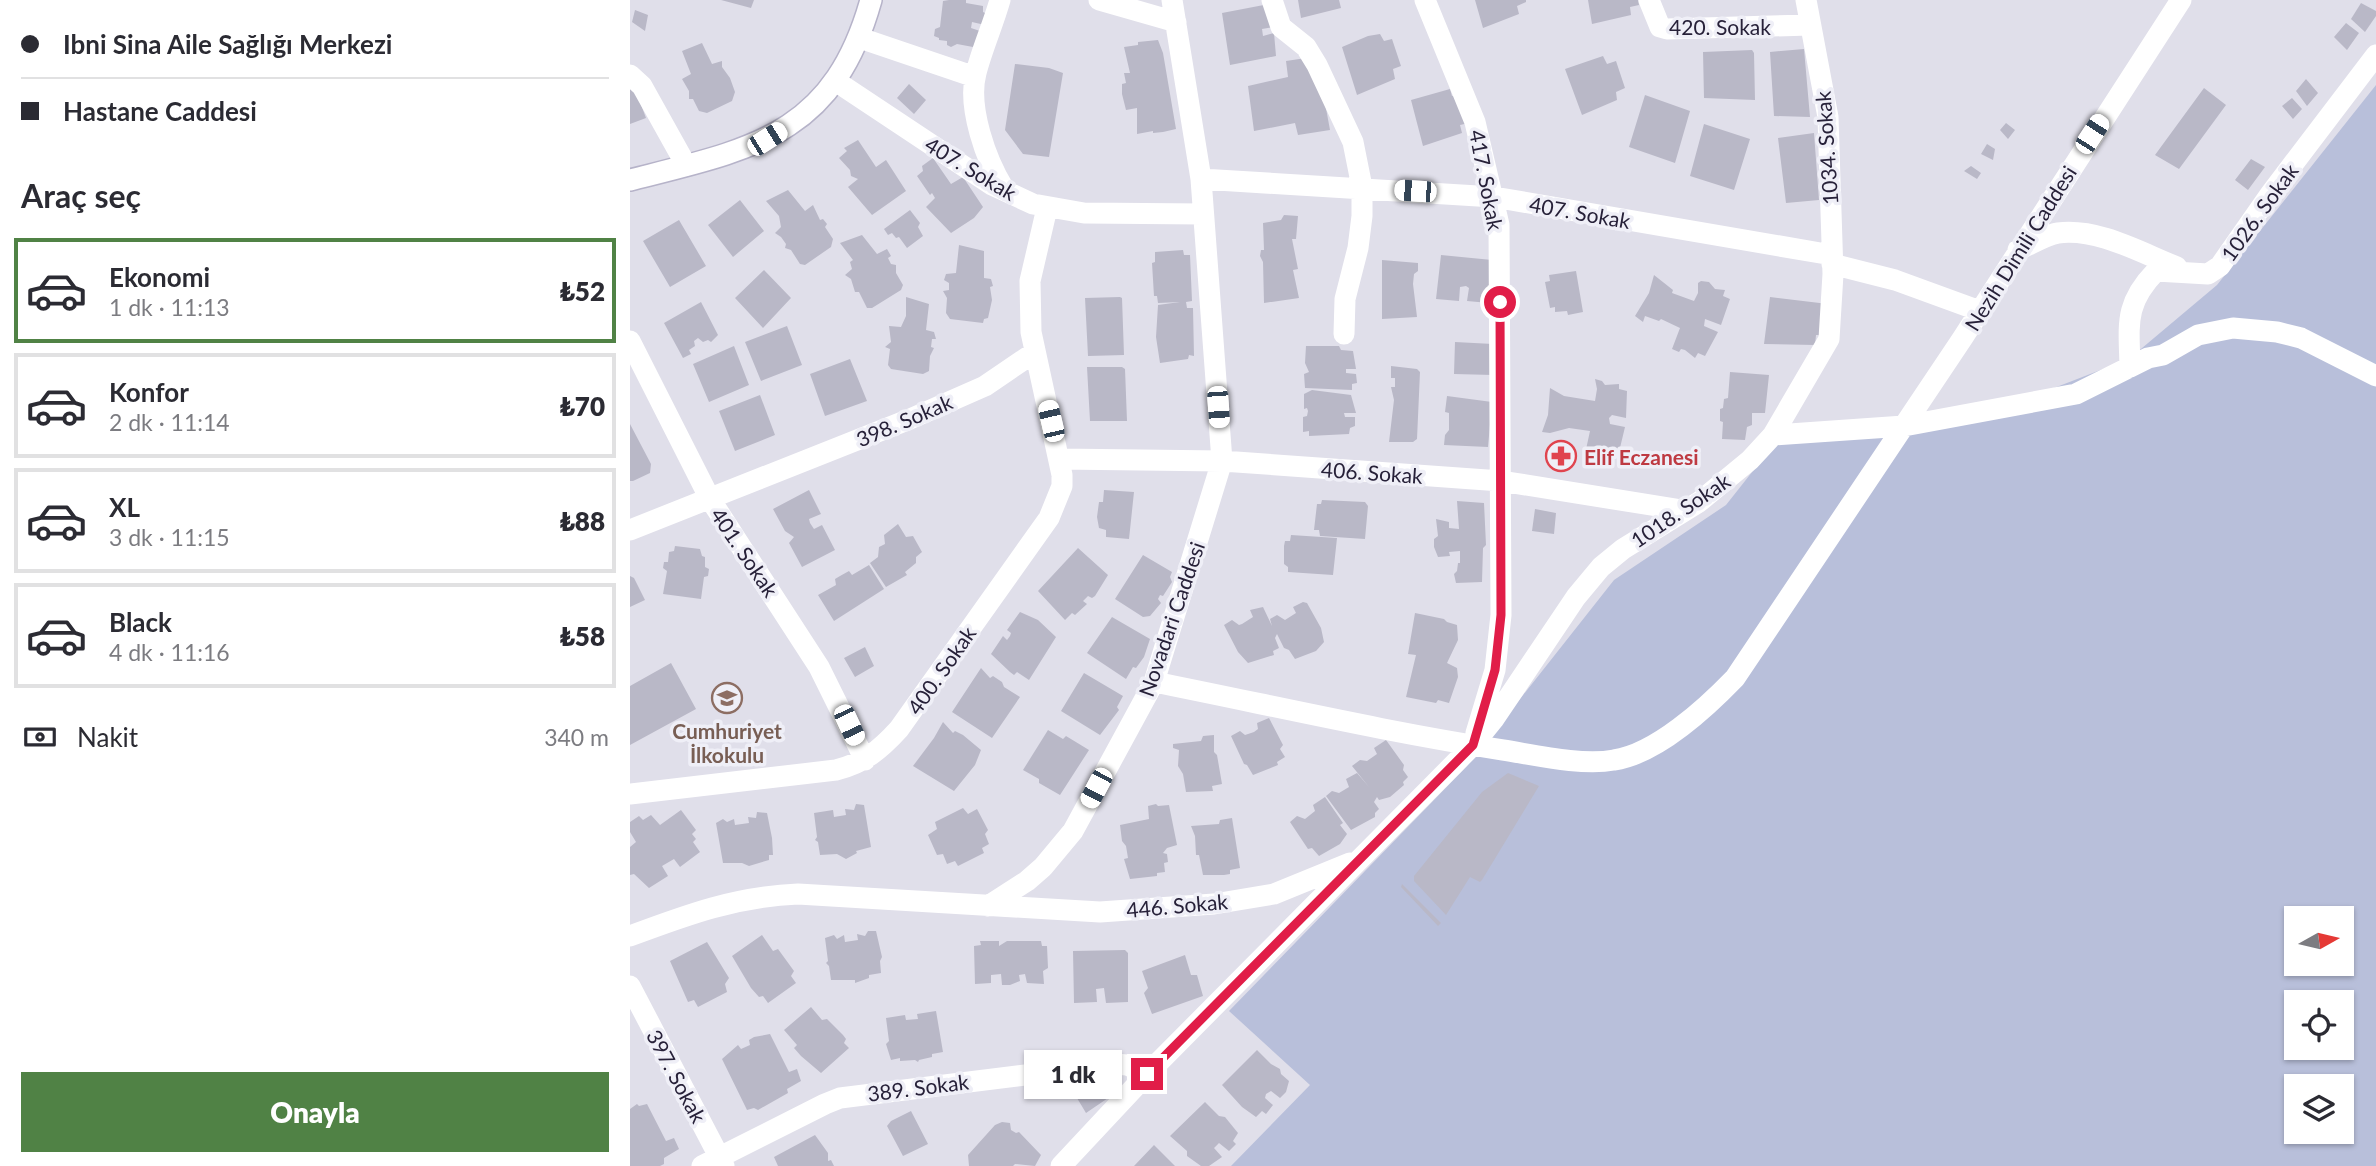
<!DOCTYPE html>
<html lang="tr">
<meta charset="utf-8">
<style>
:root{--surface:#fff;--page:#f2f2f3;--text:#2b2b33;--muted:#7c7c81;--line:#e1e1e2;--accent:#508245}
body{margin:0;font-family:Lato,sans-serif;background:var(--page);color:var(--text);height:100vh;display:flex;flex-direction:column;font-size:26px;white-space:nowrap}
*{box-sizing:border-box;margin:0}
p{font-size:23px;color:var(--muted)}
.icon{flex:none;width:38px;height:38px;fill:none;stroke:currentColor;stroke-width:2;stroke-linecap:round;stroke-linejoin:round}
.map{position:relative;flex:1;overflow:hidden}
.panel{display:flex;flex-direction:column;background:var(--surface);width:630px}
.panel>*{flex:none}
.top-card{display:grid;align-content:center;height:154px;padding:0 21px;background:var(--surface)}
.needle{width:46px;rotate:82deg}
.buttons{position:absolute;left:1654px;top:906px;display:grid;gap:14px}
.buttons a{display:grid;place-items:center;width:70px;height:70px;border-radius:0px;background:var(--surface);box-shadow:0 2px 5px #0004;font-size:35px}
.end{position:absolute;width:32px;height:32px;margin:-16px;border:9px solid #e11d48;background:#fff;box-shadow:0 0 0 4px #fff}
.from{border-radius:50%}
.bubble{position:absolute;height:49px;border-radius:0px;background:var(--surface);box-shadow:0 2px 5px #0004;font-size:23px;font-weight:800;line-height:49px;text-align:center}
.car{position:absolute;width:21px;height:42px;margin:-21px -10px;border-radius:9px;box-shadow:0 0 5px 2px #0007;background:linear-gradient(#fff 24%,#345 0 40%,#fff 0 76%,#345 0 86%,#fff 0)}
.top-card b{display:flex;align-items:center;gap:24px;height:66px;font-size:26px}
.top-card b+b{border-top:2px solid var(--line)}
.top-card i{width:18px;height:18px;background:var(--text)}
ul{padding:0;list-style:none}
li{display:flex;align-items:center;gap:21px;height:105px;margin:0 14px 10px;padding:0 7px;border:4px solid var(--line);border-radius:0px}
li div{flex:1}
li b{display:block;font-size:26px}
li em{font-style:normal;font-weight:800}
li.selected{border-color:var(--accent)}
li>.icon{width:63px;height:63px;stroke-width:1.5}
h2{padding:0 21px;font-size:32px;line-height:84px}
.pay{display:flex;align-items:center;gap:18px;height:77px;padding:0 21px;font-size:26px}
.pay p{margin-inline-start:auto}
.button{display:flex;gap:14px;margin-top:auto;padding:14px 21px}
.button a{flex:1;height:80px;border-radius:0px;background:var(--accent);color:#fff;font-size:28px;font-weight:800;line-height:80px;text-align:center}
main{display:flex;flex:1;min-height:0}
.map>svg:first-child{display:block}
</style>
<main>
<section class="panel">
<div class="top-card">
<b><i class="from"></i>Ibni Sina Aile Sağlığı Merkezi</b>
<b><i></i>Hastane Caddesi</b>
</div>
<h2>Araç seç</h2>
<ul>
<li class="selected"><svg class="icon" aria-label="car" viewBox="0 0 24 24"><path d="M5 17H2v-5l4-1 3-4h7l3 4 3 1v5h-3M9 17h6M6 11h13"/><circle cx="7" cy="17" r="2"/><circle cx="17" cy="17" r="2"/></svg><div><b>Ekonomi</b><p>1 dk · 11:13</p></div><em>₺52</em></li>
<li><svg class="icon" aria-label="car" viewBox="0 0 24 24"><path d="M5 17H2v-5l4-1 3-4h7l3 4 3 1v5h-3M9 17h6M6 11h13"/><circle cx="7" cy="17" r="2"/><circle cx="17" cy="17" r="2"/></svg><div><b>Konfor</b><p>2 dk · 11:14</p></div><em>₺70</em></li>
<li><svg class="icon" aria-label="car" viewBox="0 0 24 24"><path d="M5 17H2v-5l4-1 3-4h7l3 4 3 1v5h-3M9 17h6M6 11h13"/><circle cx="7" cy="17" r="2"/><circle cx="17" cy="17" r="2"/></svg><div><b>XL</b><p>3 dk · 11:15</p></div><em>₺88</em></li>
<li><svg class="icon" aria-label="car" viewBox="0 0 24 24"><path d="M5 17H2v-5l4-1 3-4h7l3 4 3 1v5h-3M9 17h6M6 11h13"/><circle cx="7" cy="17" r="2"/><circle cx="17" cy="17" r="2"/></svg><div><b>Black</b><p>4 dk · 11:16</p></div><em>₺58</em></li>
</ul>
<div class="pay"><svg class="icon" aria-label="cash" viewBox="0 0 24 24"><path d="M3 7h18v10H3z"/><circle cx="12" cy="12" r="2"/></svg>Nakit<p>340 m</p></div>
<div class="button"><a>Onayla</a></div>
</section>
<div class="map">
<svg width="1746" height="1166" viewBox="0 0 1746 1166">
<rect width="100%" height="100%" fill="#e0dfea"/>
<path fill="#b8bfda" fill-rule="evenodd" d="M1746,85V1166H601L680,1085L599,1011L837,766L984,580L1096,505L1149,438L1411,393L1499,359L1587,285ZM1666,919H1712V964H1666ZM1666,1003H1712V1048H1666ZM1666,1087H1712V1132H1666Z"/>
<path fill="#b9b8c7" d="M91,0H124L121,8Z
M319,0H336V3L353,6V12L357,14L355,25L342,22L341,28L353,32L343,47L327,44L321,47L317,45V41L309,40V38L304,36L305,29L310,27L313,1Z
M668,0H709L711,8L671,18Z
M845,0H896V2L887,6L889,14L853,28Z
M958,0H1008L1009,5L1000,7L1001,15L962,24Z
M1731,3L1746,11V16L1735,32L1721,19Z
M639,4L643,27L632,29L633,36L644,33L646,56L600,65L592,13Z
M5,10L18,15L15,31L2,22Z
M1716,23L1729,33L1717,50L1704,37Z
M750,34L754,41L762,39L771,66L763,69L765,79L727,95L712,47L738,36Z
M528,40L533,53L546,129L533,132L523,133V131L507,134V108L496,110L492,94V84L496,83L494,73H500L494,47L508,45V42Z
M72,43L82,64L92,61V67L100,78L105,92L102,101L77,113L69,111L63,99H59V91L52,79L61,74L52,51Z
M1174,49L1180,117L1144,116L1140,52Z
M1122,50L1124,53L1125,100L1074,98L1073,52Z
M973,56L977,64L986,61L995,88L986,92L987,100L952,115L935,69Z
M676,58L693,92L700,130L668,135L665,123L624,131L618,86L658,77L656,61Z
M385,64L419,68L433,73L419,157L393,154L375,130Z
M1676,79L1688,93L1677,106L1666,91Z
M279,84L296,100L284,114L267,98Z
M0,85L7,94L16,118L0,124Z
M1574,88L1596,105L1549,169L1525,155Z
M820,89L822,96L832,94L839,123L830,125L832,133L793,146L781,100Z
M1015,95L1060,111L1045,163L999,147Z
M1662,98L1672,109L1663,119L1652,106Z
M1376,123L1385,130L1378,139L1370,130Z
M1074,124L1120,139L1104,190L1060,176Z
M1184,133L1189,200L1156,203L1148,138Z
M228,140L246,167L256,160L276,191L242,215L218,187L228,179L221,176L220,170L209,158L217,151L214,148Z
M1357,144L1365,149L1363,160L1351,154Z
M303,158L321,184L333,177L353,207L344,218L321,233L296,207L305,198L302,193L300,195L287,176L293,171L292,166Z
M1621,159L1635,167L1618,190L1605,180Z
M1341,166L1351,173L1347,179L1334,171Z
M158,190L175,211L183,205L190,220L193,219L197,224L195,227L203,239L201,247L175,265L170,264L161,250L155,248L156,244L151,237L145,233L151,227L149,216L136,201Z
M110,200L134,231L103,257L78,225Z
M280,210L290,223L288,227L293,236L277,248L269,237L266,238L262,233L258,235L254,229Z
M654,215L668,216L666,239H662L668,269L663,270L669,298L634,303L633,262L630,256L631,250H634L633,223L651,220Z
M49,220L76,266L40,287L13,241Z
M232,235L247,254L257,249L261,256L258,258L261,264L266,265V273L273,285L271,290L242,308H237L229,292H225L221,279L215,275L222,269L220,262L223,260L210,243Z
M329,245L354,251V278L361,279L363,286L360,287L362,300L358,318L354,319L353,323L320,319L316,313L317,298L313,291L319,290V283L314,280L316,274L326,273Z
M553,250L554,255H560L562,301L556,302L557,308H563L564,356L559,355L558,359L530,363L526,337L528,305L550,302L528,303L527,296H524L522,263L525,262V252Z
M811,255L862,260L859,303L837,301L839,288L836,286L830,287L829,301L806,299Z
M752,260L788,263V271L784,274L783,284L787,317L752,319Z
M134,270L161,298L133,328L105,298Z
M946,271L953,312L938,315L937,311L925,312V307L920,308L915,282L920,281L919,275Z
M1024,275L1043,290L1042,293L1064,301L1068,293V283L1071,281L1079,282L1085,289L1095,290L1093,296L1100,299L1091,325L1075,319L1074,326L1088,332L1075,356L1068,353L1065,358L1055,350L1051,349L1049,352L1042,349L1050,328L1031,319L1029,321L1015,316L1013,322L1005,316L1019,293Z
M276,297L299,304L296,330L304,332L306,339H302L301,347L304,348L300,356L299,371L293,374L261,369L258,365L260,349L255,347L261,342L259,326L271,327L276,316Z
M490,297L492,298L494,355L458,356L455,298Z
M1140,297L1198,304L1190,335H1186L1185,345L1134,344Z
M71,302L88,335L81,342L78,340L73,342L68,338L64,341L65,346L59,350L61,354L53,358L34,323Z
M157,326L172,365L131,381L115,342Z
M825,342L863,344V375L824,374Z
M104,346L119,385L79,402L63,364Z
M676,346H709L711,350L723,351L726,369H716V373L726,374L727,383L722,384V390L675,388L674,374L679,372L675,363Z
M220,359L237,401L195,416L180,374Z
M761,366L787,369L790,372L787,439L783,442H759L764,400L761,387H765V378H761Z
M457,367H492L495,369L497,421H460Z
M1100,372L1139,375L1135,413H1122V425L1117,427L1115,440L1092,439L1093,422L1090,421V409L1093,408L1094,399L1098,398Z
M965,379L972,381L975,385L989,384V389L997,391L996,418L982,415L979,418L980,424L995,427L989,452L980,451L979,456L966,452L964,456L955,454L960,431L939,428L920,433L912,432L918,415L920,388L934,396L965,401L967,389Z
M682,390L721,395L726,413H714L715,417H725V426L720,428L719,434L679,436V431L673,432V417L677,416L678,411L677,408L674,409V394Z
M130,395L145,435L105,451L89,411Z
M817,396L862,402L858,447L814,445L815,435L819,430V413L815,412Z
M0,424L21,464L20,473L3,481H0Z
M179,490L191,514L179,519L180,523L184,529L192,525L205,550L172,567L159,543L164,537L155,531L143,509Z
M474,490L504,492L499,539L476,537V530L469,528L467,517L469,502H473Z
M692,500L735,502L738,506L735,539L690,536L689,530H684L687,504H691Z
M827,501L854,503L856,545L853,548L852,582L826,583L824,574L827,571L828,563H830V551L819,552L820,556L808,557L804,547V539L808,536L806,519L819,522V528L829,529Z
M905,509L926,513L924,534L902,531Z
M268,524L276,537L283,536L292,552L286,557V563L275,572L277,575L256,587L240,563L248,557L249,547L255,544L254,535Z
M661,535L707,538L703,575L658,572V567L654,564V546L655,541H660Z
M45,546L70,549L72,556L75,557V567L79,569L78,576L74,577L71,599L33,594L37,571L33,568L34,562H38L39,552L44,551Z
M448,548L478,575L465,596L462,598L458,596L453,601L457,604L445,615L442,613L435,620L408,591Z
M513,555L542,572L540,577L542,582L533,596L530,595L528,599L531,603L520,616L513,617L485,599Z
M239,565L254,589L204,621L188,595L206,585L205,579L210,576L219,571L222,575Z
M0,576L4,578L15,600L0,607Z
M673,602L677,603L691,628L694,642L686,651L665,659L659,650L654,648L647,634L645,638L649,648L643,651L644,655L618,663L608,652L594,625L602,620L609,625L612,624L623,617L620,610L633,607L642,626L640,619L647,615L655,620L666,613L663,607Z
M390,612L408,620L426,637L399,680L387,672L384,675L380,672L361,654L373,636L377,640L380,636L381,633L377,630Z
M785,613L814,619L817,622L827,625L828,640L817,663L827,668L828,677L819,703L808,700L806,703L776,697L786,655L778,654Z
M482,617L520,639L514,657L506,668L503,667L496,679L457,653Z
M235,647L244,666L225,677L214,658Z
M41,663L66,709L0,745V686Z
M351,668L360,678L363,676L372,682L374,687L390,697L362,738L322,712Z
M454,673L493,696L487,707L489,710L470,735L431,711Z
M639,718L653,745L650,749L655,757L647,762L648,765L623,775L617,765L614,764L601,736L610,731L615,735L624,732L628,729L627,723Z
M313,722L323,733L325,731L333,735L351,750L345,765L324,791L283,766L304,738Z
M418,730L433,739L436,736L459,750L430,795L409,783V779L393,770Z
M584,735V752L587,755L592,784L582,786L583,791L556,792L553,774L548,766L549,750L543,748V744L571,741L573,736Z
M756,740L774,765L773,770L778,777L773,782L774,785L760,797L749,800L747,797L744,802L749,809L745,813V817L721,830L696,796L702,791L709,793L719,787L716,779L727,773L739,787L722,766L730,760L737,761L747,754L744,748Z
M878,773L909,786L852,880L850,882L840,877L816,915L784,881V876L852,792Z
M695,797L713,823L710,825L717,834L710,844L689,856L682,848L678,849L660,822L667,816L675,819L685,811L683,805Z
M226,804L234,805L241,847L226,851L227,853L216,859L207,854L190,855L188,842L185,840L187,837L184,813L203,810L204,817L216,815L215,809L224,810Z
M526,804L528,806L539,805L547,845L537,848L533,853L537,854L538,862L534,863L535,872L527,873V876L500,879L494,859L498,858L496,846L492,841L490,825L519,819L518,806Z
M333,808L338,814L347,809L358,830L355,834L359,844L352,848L354,853L328,866L325,861L317,864L313,854L307,855L298,835L307,829L305,822Z
M51,810L66,830L62,834L66,839L63,842L70,852L50,867L44,859L32,866L38,876L19,888L4,874L0,875V847L6,842L0,832V822L9,816L13,820L21,815L30,825Z
M127,812L137,813L142,838L143,855H139V860L119,866L112,863H93L86,823L93,819L97,822L104,819L105,825L119,823L118,817L126,818Z
M602,818L610,868L600,870V874L594,875H573L569,855H566L565,836L561,826L589,824L590,820Z
M772,884L811,923L808,926L771,887Z
M238,931H246L252,957L250,961L251,973L239,975V978L225,983V980H201L199,966L196,963L198,961L195,938L204,935L207,939L214,935L215,942L228,940L227,934L235,936Z
M132,935L143,951L148,949L164,971L161,976L166,983L138,1003L133,996L129,997L121,988L102,956Z
M350,941H369V946L377,941H411L412,946H417L418,968L413,971L414,984L397,983L395,974L389,975L390,981L380,985H372L371,974L361,975V983L345,984L344,946L351,945Z
M77,942L99,978L95,984L97,992L68,1007L64,1000L58,1002L40,961Z
M495,950L498,953V1002L476,1003L474,988L466,989L467,1002L444,1003L443,951Z
M555,955L561,975H567L573,996L522,1014L514,993L518,988L512,971Z
M181,1007L192,1020L197,1019L213,1035L216,1039L214,1043L219,1048L191,1073L171,1056L164,1048L167,1045L154,1030Z
M306,1011L313,1052L302,1054V1057L289,1060L288,1062L285,1060L270,1061V1058L261,1060L256,1044L259,1041L256,1018L275,1015L276,1020L288,1019L287,1014Z
M140,1034L159,1072L167,1069L171,1081L157,1089L158,1093L128,1110L124,1108L117,1110L92,1059L108,1045L111,1049L120,1045L119,1040L124,1037Z
M627,1050L641,1064L650,1069L651,1074L659,1081L656,1092L650,1098L641,1091L636,1094L635,1098L643,1105L636,1114L632,1111L626,1117L612,1107L592,1085Z
M472,1075L482,1093L481,1096L456,1113L444,1093Z
M575,1102L589,1116L595,1117L608,1133L603,1141L606,1144L599,1151L589,1143L584,1148L592,1157L579,1166H571L557,1156V1151L540,1136Z
M7,1104L9,1106L17,1104L36,1141L44,1138L49,1149L34,1158V1164L30,1166H0V1109Z
M281,1111L298,1144L273,1156L257,1126L261,1121Z
M372,1122L380,1123L381,1130L386,1133L389,1132L411,1155L405,1166L385,1164L383,1166H339L338,1155L365,1125Z
M185,1135L198,1153V1161L201,1160L204,1166H148L144,1157Z
M524,1145L545,1166H504Z"/>
<g fill="none" stroke-linecap="round" stroke-linejoin="round">
<g stroke="#b6b3c9" stroke-width="24">
<path id="secondary" d="M0,180C122,149 203,136 241,0"/>
</g>
<path stroke="#fff" stroke-width="21" d="M370,0C363,25 352,49 346,73C337,107 356,160 374,189
M469,0L546,22
M642,0L651,27L676,47L687,65L723,142L732,187V216L728,248L715,299L714,334
M795,0L845,122L869,225L871,615L865,670L846,733
M1019,0L1030,27L1037,29L1179,25
M230,38L345,77
M0,75L12,86L56,165
M207,82L362,185L403,204L454,213L573,214
M571,179L864,197L1202,255
M1388,250C1400,245 1415,235 1428,233C1469,228 1511,253 1547,267
M1202,264L1265,280L1350,311
M0,341L80,499L189,667L235,760
M1500,367C1499,324 1494,304 1526,271L1578,274L1590,266L1641,193L1746,55
M1143,435L1274,426L1446,394L1518,358L1533,355L1568,335L1603,328L1647,332L1671,338L1746,376
M429,459L592,461L871,481L1052,510
M0,530L280,419L355,386L405,352
M524,682C640,705 756,732 873,750C905,755 952,766 984,760C1026,754 1076,708 1105,678L1332,339L1551,0
M0,794L206,770C234,763 250,750 269,729L419,518L432,486V475L401,332L400,281L417,208
M358,906L397,881L413,867L443,831L524,682L592,461L571,179L542,0
M0,936C59,914 105,897 168,894L470,912L584,904L644,894L720,863
M0,986L94,1166
M72,1166L195,1104L210,1098L484,1064L497,1065L517,1074
M431,1166L517,1074L843,745L864,719L946,597L971,567L993,549L1069,502L1120,460L1143,435L1199,339L1203,274L1198,117L1176,0"/>
<use href="#secondary" stroke="#fff" stroke-width="21"/>
</g>
<g fill="none" stroke-linecap="round" stroke-linejoin="round">
<path stroke="#e11d48" stroke-width="9" d="M517,1074L843,745L865,670L871,615L870,302"/>
</g>
<defs>
<g id="pharmacy-ring" transform="scale(1.575)"><circle r="9.5" fill="#efeff7" stroke="#e0444e" stroke-width="1.5"/><path d="M-2-6h4v4h4v4h-4v4h-4v-4h-4v-4h4Z" fill="#e0444e"/></g>
<g id="school-ring" transform="scale(1.575)"><circle r="9.5" fill="#efeff7" stroke="#8d6e63" stroke-width="1.5"/><path d="M0-5L7-2L0 1L-7-2ZM-4 1L0 2.5L4 1V4Q0 6-4 4Z" fill="#8d6e63"/></g>
</defs>
<g fill-rule="evenodd">
<use href="#pharmacy-ring" x="931" y="456"/>
<use href="#school-ring" x="97" y="698"/>
</g>
<g text-anchor="middle" dominant-baseline="central" stroke-width="7" stroke-linejoin="round" paint-order="stroke">
<g font-size="21" fill="#272139" stroke="#efeff7">
<text x="1090" y="26">420. Sokak</text>
<text transform="translate(1196 148) rotate(-94)">1034. Sokak</text>
<text transform="translate(341 168) rotate(31)">407. Sokak</text>
<text transform="translate(857 180) rotate(79)">417. Sokak</text>
<text transform="translate(950 212) rotate(10)">407. Sokak</text>
<text transform="translate(1629 212) rotate(-54)">1026. Sokak</text>
<text transform="translate(1390 248) rotate(-58)">Nezih Dimili Caddesi</text>
<text transform="translate(274 420) rotate(-23)">398. Sokak</text>
<text transform="translate(742 472) rotate(4)">406. Sokak</text>
<text transform="translate(1050 510) rotate(-34)">1018. Sokak</text>
<text transform="translate(115 552) rotate(56)">401. Sokak</text>
<text transform="translate(541 619) rotate(-71)">Novadari Caddesi</text>
<text transform="translate(311 670) rotate(-55)">400. Sokak</text>
<text transform="translate(547 905) rotate(-5)">446. Sokak</text>
<text transform="translate(47 1076) rotate(62)">397. Sokak</text>
<text transform="translate(288 1087) rotate(-7)">389. Sokak</text>
</g>
<g font-size="21" font-weight="bold" fill="#be3a42" stroke="#efeff7" text-anchor="start">
<text x="954" y="456">Elif Eczanesi</text>
</g>
<g font-size="21" font-weight="bold" fill="#785e54" stroke="#efeff7">
<text x="97" y="730">Cumhuriyet<tspan x="97" dy="24">İlkokulu</tspan></text>
</g>
</g>
</svg>
<div class="buttons">
<a><svg class="needle" viewBox="-14 -14 28 28"><path d="M0-13l5 13h-10z" fill="#e53935"/><path d="M0 13l5-13h-10z" fill="#7c7c81"/></svg></a>
<a><svg class="icon" aria-label="locate" viewBox="0 0 24 24"><circle cx="12" cy="12" r="6"/><path d="M12 2v4M12 18v4M2 12h4M18 12h4"/></svg></a>
<a><svg class="icon" aria-label="layers" viewBox="0 0 24 24"><path d="M12 4l9 5-9 5-9-5zM3 14l9 5 9-5"/></svg></a>
</div>
<i class="end from" style="left:870px;top:302px"></i>
<i class="end" style="left:517px;top:1074px"></i>
<div class="bubble" style="left:394px;top:1050px;width:98px">1 dk</div>
<i class="car" style="left:1462px;top:134px;rotate:33deg"></i>
<i class="car" style="left:137px;top:139px;rotate:58deg"></i>
<i class="car" style="left:785px;top:191px;rotate:274deg"></i>
<i class="car" style="left:588px;top:407px;rotate:176deg"></i>
<i class="car" style="left:421px;top:421px;rotate:347deg"></i>
<i class="car" style="left:219px;top:725px;rotate:155deg"></i>
<i class="car" style="left:466px;top:788px;rotate:208deg"></i>
</div>
</main>
